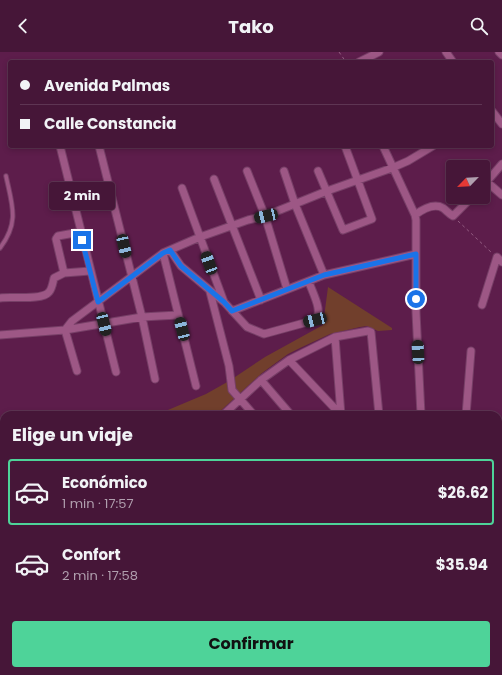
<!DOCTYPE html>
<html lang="es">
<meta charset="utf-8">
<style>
:root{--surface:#461638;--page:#502343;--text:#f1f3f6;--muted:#b09fae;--line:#5e3553;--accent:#4ed399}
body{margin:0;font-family:Poppins,sans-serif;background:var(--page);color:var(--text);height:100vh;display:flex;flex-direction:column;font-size:15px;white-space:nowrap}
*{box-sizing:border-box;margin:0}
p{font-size:13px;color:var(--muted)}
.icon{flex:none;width:22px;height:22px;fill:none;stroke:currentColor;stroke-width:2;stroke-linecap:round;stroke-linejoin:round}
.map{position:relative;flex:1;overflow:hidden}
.details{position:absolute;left:0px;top:359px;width:502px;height:264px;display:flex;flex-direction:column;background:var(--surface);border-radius:12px 12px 0 0;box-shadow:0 2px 6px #0003,0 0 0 1px var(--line)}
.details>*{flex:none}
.hud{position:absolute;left:8px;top:8px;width:486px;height:88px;border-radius:4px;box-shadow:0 2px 6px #0003,0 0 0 1px var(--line);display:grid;align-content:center;height:88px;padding:0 12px;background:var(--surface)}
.needle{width:26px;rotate:245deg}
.fabs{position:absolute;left:446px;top:108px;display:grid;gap:8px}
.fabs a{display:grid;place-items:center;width:44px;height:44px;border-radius:4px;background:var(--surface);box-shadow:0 2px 6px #0003,0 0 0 1px var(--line);font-size:20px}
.end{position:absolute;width:18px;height:18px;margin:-9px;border:5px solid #1a73e8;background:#fff;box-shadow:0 0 0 2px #fff}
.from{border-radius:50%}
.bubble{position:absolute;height:28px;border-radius:4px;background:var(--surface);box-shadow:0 2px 6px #0003,0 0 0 1px var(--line);font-size:13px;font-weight:700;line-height:28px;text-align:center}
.car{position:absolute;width:12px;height:24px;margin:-12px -6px;border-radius:5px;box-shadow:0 0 3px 1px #0007;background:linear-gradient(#222 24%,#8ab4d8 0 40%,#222 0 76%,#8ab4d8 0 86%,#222 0)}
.hud b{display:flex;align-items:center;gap:14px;height:38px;font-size:15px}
.hud b+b{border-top:1px solid var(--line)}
.hud i{width:10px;height:10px;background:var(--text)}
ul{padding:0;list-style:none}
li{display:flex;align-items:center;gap:12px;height:66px;margin:0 8px 6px;padding:0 4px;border:2px solid transparent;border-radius:4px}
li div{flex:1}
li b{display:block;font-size:15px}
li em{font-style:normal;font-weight:700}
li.current{border-color:var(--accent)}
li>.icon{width:36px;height:36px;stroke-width:1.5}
h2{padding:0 12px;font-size:18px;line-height:48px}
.cta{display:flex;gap:8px;margin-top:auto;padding:8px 12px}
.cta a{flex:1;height:46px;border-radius:4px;background:var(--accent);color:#111;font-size:16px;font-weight:700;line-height:46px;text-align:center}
header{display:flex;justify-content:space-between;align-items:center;height:52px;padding:0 12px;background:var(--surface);font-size:18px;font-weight:700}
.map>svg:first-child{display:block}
</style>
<header><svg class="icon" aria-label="back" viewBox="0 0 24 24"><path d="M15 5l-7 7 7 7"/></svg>Tako<svg class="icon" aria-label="search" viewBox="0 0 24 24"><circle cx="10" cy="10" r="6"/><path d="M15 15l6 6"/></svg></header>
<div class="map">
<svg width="502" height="623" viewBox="0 0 502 623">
<rect width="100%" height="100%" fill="#5d1d4b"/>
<path fill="#713f2c" d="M328,235L392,276V278L378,279L367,274L360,275L330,282L300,296L288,302L262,321L216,363H156L206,342L229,329L265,305L323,273Z"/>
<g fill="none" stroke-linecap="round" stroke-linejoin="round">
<g stroke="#773f67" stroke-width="5.5">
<path id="lane" d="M0,196C20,170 12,153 6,124"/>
</g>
<g stroke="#773f67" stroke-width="9">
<path id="street" d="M446,0L453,10
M499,0L502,3
M359,10L379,0
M492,59L502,72
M60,94L116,320
M99,94L142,265L155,327
M383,94L415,163L416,168V260L421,363
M247,119L265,164L287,237
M284,119L295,152L324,223
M318,119L343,178L372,167L345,94
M214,127L261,248
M487,130L502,143
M483,134L502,112
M182,136L224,250
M73,149L111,139
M415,163C423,157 434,151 443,156C446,158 449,162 453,164L472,145
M170,198L181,214L224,250L247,275L264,282L315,268C324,260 312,240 309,230
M163,201L196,334
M64,221L56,187L58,184L80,180
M210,240L229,314L232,338L254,363
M0,246C11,244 42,249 49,240C52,237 53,230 54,226L64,221L90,219
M482,253L497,205L502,210
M232,259L324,223L416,202
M65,278L72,269L163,201L200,185L248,168L265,164L327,139L392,116L408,109L433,94
M65,278L77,319
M0,283L65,278L142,265L178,263
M335,285L341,363
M289,308L341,363
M261,328L291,363
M223,363L261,328L289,308L335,285L368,279L371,280L379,363
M466,363L471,299
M498,391L502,392
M0,434H4
M0,463L1,468
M498,617L502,613
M15,619L20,623
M112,619L120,623
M257,619L265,623
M427,619L433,623
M99,623L104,619
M225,623L227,619
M316,623L318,619"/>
</g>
<g stroke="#773f67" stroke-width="12">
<path id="secondary" d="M498,572L502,568
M498,605L502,602
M446,623L450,619
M479,623L483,619"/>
</g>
<g stroke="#773f67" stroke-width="14">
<path id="highway" d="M498,583L502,580
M456,623L460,619
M467,623L471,619"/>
</g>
<path stroke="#945d83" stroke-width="1" stroke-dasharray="3 3" stroke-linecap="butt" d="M339,0L346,10
M458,169L492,201"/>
<use href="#lane" stroke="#9d5785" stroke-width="3.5"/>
<use href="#street" stroke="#9d5785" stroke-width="7"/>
<use href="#secondary" stroke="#746d7e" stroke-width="10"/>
<use href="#highway" stroke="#169f6c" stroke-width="12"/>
</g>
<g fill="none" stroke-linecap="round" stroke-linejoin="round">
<path stroke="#1a73e8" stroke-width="5" d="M82,188L98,250L163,201L170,198L181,214L224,250L232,259L324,223L416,202V247"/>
</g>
</svg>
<div class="fabs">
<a><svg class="needle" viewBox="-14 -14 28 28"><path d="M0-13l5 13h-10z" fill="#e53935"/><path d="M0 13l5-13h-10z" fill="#b09fae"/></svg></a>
</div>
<i class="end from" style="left:416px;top:247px"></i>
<i class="end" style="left:82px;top:188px"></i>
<div class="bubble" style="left:49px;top:130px;width:66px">2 min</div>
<i class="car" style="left:266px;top:164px;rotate:257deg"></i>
<i class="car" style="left:124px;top:194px;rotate:167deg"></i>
<i class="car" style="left:209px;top:211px;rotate:340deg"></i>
<i class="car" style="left:315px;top:268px;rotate:256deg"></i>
<i class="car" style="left:104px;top:272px;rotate:166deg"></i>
<i class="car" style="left:182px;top:277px;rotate:346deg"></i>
<i class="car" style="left:418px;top:300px;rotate:357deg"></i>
<div class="hud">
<b><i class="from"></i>Avenida Palmas</b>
<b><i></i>Calle Constancia</b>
</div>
<section class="details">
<h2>Elige un viaje</h2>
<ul>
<li class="current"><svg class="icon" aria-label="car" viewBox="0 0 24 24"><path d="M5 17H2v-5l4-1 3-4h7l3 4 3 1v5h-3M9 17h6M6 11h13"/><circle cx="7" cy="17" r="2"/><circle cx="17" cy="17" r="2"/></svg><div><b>Económico</b><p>1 min · 17:57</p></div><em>$26.62</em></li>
<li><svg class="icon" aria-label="car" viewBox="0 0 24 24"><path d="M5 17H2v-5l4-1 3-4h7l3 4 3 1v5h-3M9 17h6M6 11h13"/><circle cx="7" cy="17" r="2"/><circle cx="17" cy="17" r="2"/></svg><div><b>Confort</b><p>2 min · 17:58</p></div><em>$35.94</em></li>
</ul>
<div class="cta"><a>Confirmar</a></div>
</section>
</div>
